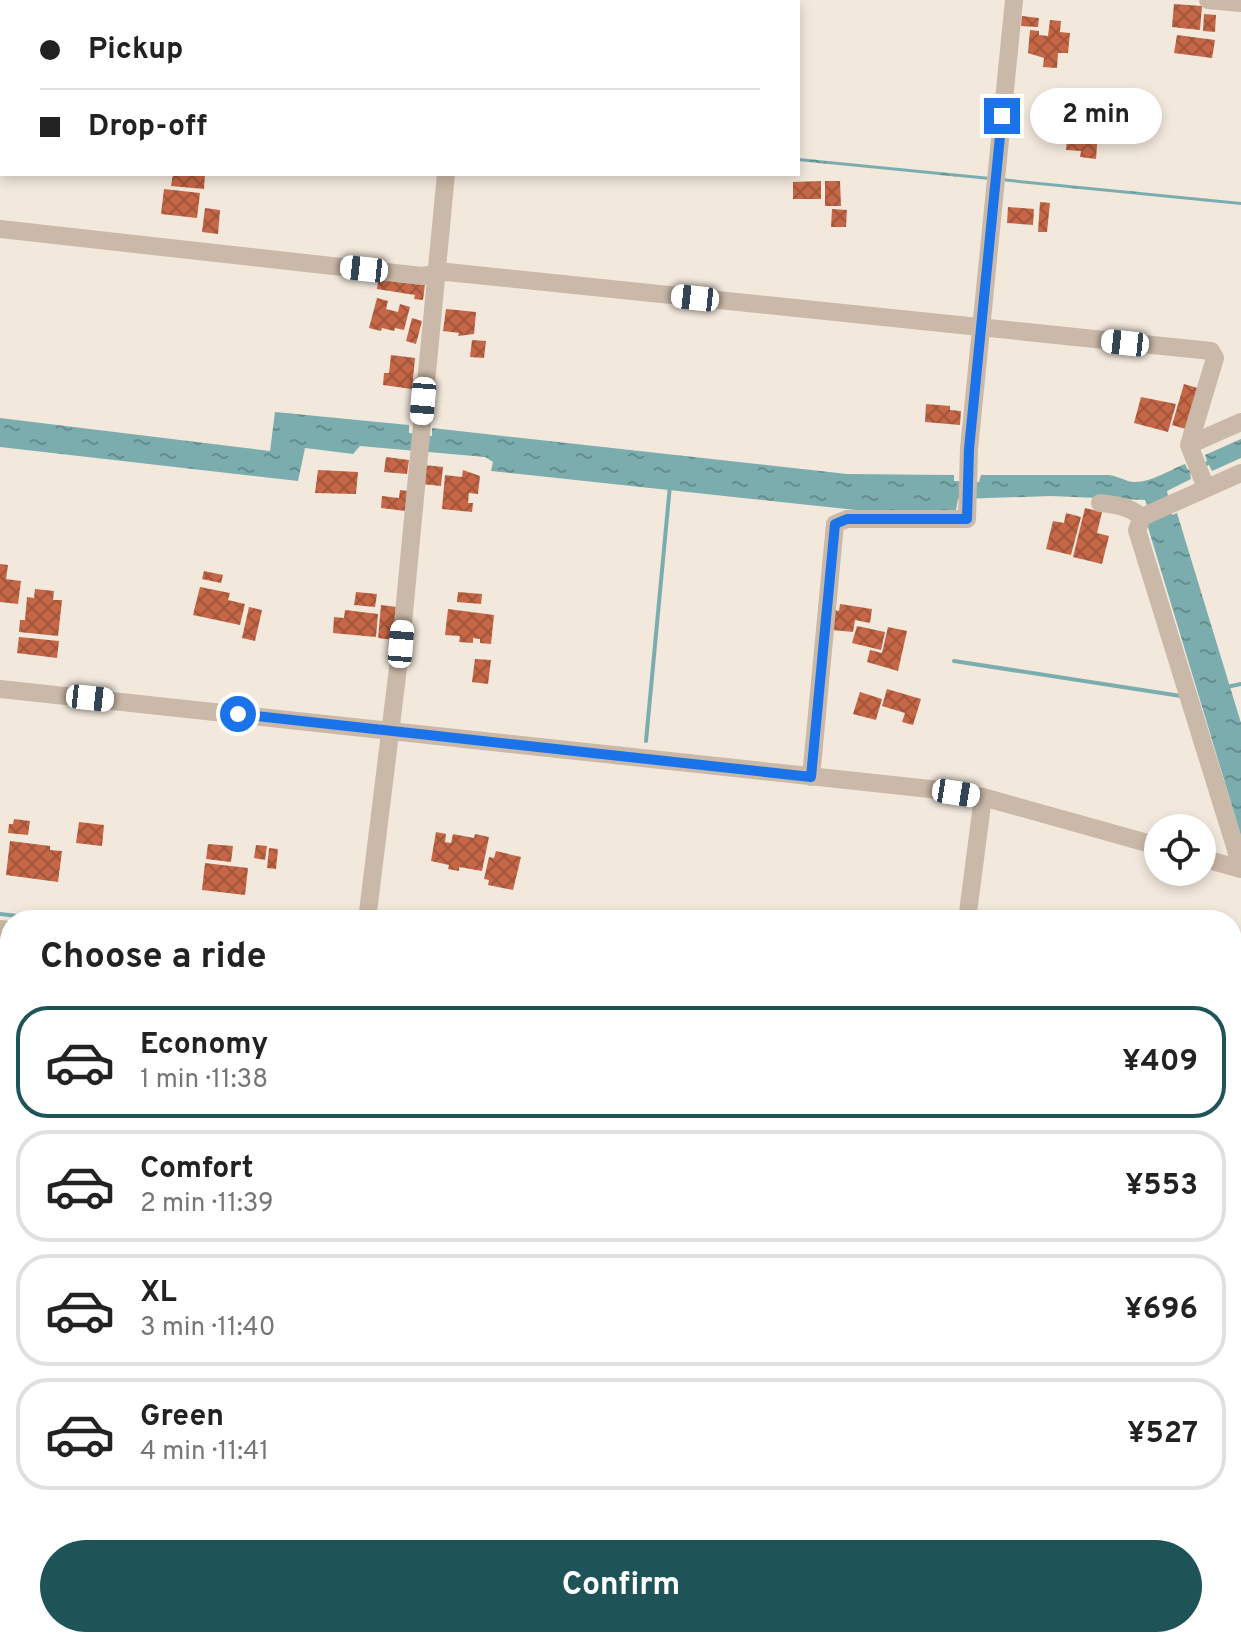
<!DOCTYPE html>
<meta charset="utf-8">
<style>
:root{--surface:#fff;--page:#f6f6f6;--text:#222;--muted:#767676;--line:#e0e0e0;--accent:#1e5458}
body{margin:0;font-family:Overpass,sans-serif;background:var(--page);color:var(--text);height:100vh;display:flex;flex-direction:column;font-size:30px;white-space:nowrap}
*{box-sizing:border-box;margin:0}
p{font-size:26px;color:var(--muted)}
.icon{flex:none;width:44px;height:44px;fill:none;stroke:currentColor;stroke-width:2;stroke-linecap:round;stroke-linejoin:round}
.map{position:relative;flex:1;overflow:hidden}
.panel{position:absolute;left:0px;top:910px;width:1242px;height:738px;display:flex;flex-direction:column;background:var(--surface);border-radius:32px 32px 0 0;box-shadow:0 4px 12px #0003}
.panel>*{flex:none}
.top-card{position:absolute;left:0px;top:0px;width:800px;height:176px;box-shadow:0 4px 12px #0003;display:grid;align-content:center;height:176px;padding:0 40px;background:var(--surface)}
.controls{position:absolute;left:1144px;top:814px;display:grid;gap:16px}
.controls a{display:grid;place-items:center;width:72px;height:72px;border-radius:50%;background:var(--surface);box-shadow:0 4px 12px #0003;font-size:40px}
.end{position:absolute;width:36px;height:36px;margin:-18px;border:10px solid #1a73e8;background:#fff;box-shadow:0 0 0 4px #fff}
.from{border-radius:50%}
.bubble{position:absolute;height:56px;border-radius:28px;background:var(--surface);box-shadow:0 4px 12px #0003;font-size:26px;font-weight:700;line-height:56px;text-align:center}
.car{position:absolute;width:24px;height:48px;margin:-24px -12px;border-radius:10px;box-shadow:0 0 6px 2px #0007;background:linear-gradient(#fff 24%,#345 0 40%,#fff 0 76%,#345 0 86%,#fff 0)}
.top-card b{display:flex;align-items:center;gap:28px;height:76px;font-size:30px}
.top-card b+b{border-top:2px solid var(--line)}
.top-card i{width:20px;height:20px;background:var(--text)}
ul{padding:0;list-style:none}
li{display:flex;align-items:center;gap:24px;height:112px;margin:0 16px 12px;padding:0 24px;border:4px solid var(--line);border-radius:32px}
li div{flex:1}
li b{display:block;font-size:30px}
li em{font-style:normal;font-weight:700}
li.current{border-color:var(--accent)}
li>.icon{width:72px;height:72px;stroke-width:1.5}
h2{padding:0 40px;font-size:36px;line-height:96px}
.button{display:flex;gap:16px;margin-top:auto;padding:16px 40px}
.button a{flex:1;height:92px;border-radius:48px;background:var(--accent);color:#fff;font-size:32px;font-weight:700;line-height:92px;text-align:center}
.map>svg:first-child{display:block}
</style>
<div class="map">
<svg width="1241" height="1647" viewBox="0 0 1241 1647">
<defs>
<pattern id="water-ripples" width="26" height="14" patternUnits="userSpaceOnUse" patternTransform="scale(2)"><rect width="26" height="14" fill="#7badaf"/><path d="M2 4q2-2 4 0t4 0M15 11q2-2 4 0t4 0" fill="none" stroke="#668d8e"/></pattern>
<pattern id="building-cross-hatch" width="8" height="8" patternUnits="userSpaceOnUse" patternTransform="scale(2)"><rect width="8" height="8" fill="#c56747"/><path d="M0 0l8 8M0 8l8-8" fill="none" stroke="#a1553b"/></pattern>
</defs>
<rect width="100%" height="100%" fill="#f2e8dc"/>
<path fill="url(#water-ripples)" d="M798,158L1241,202V205L798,161Z
M275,412L409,425V433L432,436V428L847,474L954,475V481L979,482L981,475H1109C1116,476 1122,479 1128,481C1146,486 1169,470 1185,464L1188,470L1207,461L1205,455L1241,439V458L1212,471L1209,465L1190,474L1191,479L1167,491L1172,515L1177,513L1241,723V836L1147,524L1153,522L1145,500L1051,496L958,499L956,510H856L491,471L493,462L485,457L360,446L353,454L305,448L298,481L0,447V418L270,451Z"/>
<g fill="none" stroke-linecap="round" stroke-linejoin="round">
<path stroke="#7badaf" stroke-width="4" d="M0,41H2
M954,661L1181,696
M1227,687L1241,684
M646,741L670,485
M0,914L53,920
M1232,1050L1241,1051
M0,1155L10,1156
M1232,1251L1241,1252
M0,1494L10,1495
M999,1638L1055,1647"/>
</g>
<path fill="url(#building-cross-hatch)" d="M1174,4L1202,6L1200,30L1172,27Z
M1204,14L1216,15L1215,32L1203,31Z
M1022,16L1039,18L1038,27L1021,26Z
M1050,20L1061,21L1060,32L1070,33L1068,53H1058L1057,68L1043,67L1044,58L1028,53L1030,30L1039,31V35L1048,36Z
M1177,35L1215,40L1212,58L1174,53Z
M1068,129L1098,132L1096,159L1080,157L1081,151L1066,150Z
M173,174H205L204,189L171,186Z
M821,181V199H793V182Z
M825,181H840L841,206H825Z
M164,189L200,193L197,218L161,214Z
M1040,202L1050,203L1047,232H1038Z
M1008,207L1034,209L1033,225L1007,223Z
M205,208L220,210L218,234L202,232Z
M832,209L847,210L846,227H831Z
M379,276L425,284L423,300L414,299L415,295L377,289Z
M377,298L388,301L386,309L398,312L400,304L410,307L404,330L395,328L394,331L382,328L381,331L369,328Z
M446,309L476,312L474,334L458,336L459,333L443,331Z
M412,318L422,321L416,344L406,341Z
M472,340L486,341L484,358L470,357Z
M391,355L415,358L412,389L383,385L384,373H389Z
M1184,384L1201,389L1189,430L1172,425Z
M1141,397L1176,404L1168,432L1134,423Z
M926,404L950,406V410L961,411L960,425L925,422Z
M386,457L409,460L407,474L384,472Z
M424,465L443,467L441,486L422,484Z
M318,470L358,472L356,494L315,493Z
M463,470L480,476L478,494L469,493L468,503H473L472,512L442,509L445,475L462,477Z
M400,490L408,491L406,511L381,508L382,496L399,498Z
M1085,508L1102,512L1097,533L1109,536L1102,564L1073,557Z
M1066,513L1081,517L1071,555L1046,549L1053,521L1064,523Z
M0,564L8,565L6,579L21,581L18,604L0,602Z
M204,571L223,575L221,583L202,579Z
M200,587L230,593L228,600L245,604L240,625L193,615Z
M35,589L54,591L53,600H62L58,636L19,632L20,620H25L27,597L34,598Z
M356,592L377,594L375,607L354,605Z
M458,592L482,594L481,604L457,602Z
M840,604L872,609L870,623L855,620L853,632L832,630L835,610L839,611Z
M381,605L397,607L394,640L378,638Z
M249,607L262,610L255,641L242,638Z
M448,609L494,615L491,644L480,643V639L473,638V643L459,642L460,636L445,635Z
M345,610L378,614L376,637L333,633L334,617L344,618Z
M857,626L885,632L881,650L852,643Z
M888,627L907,631L898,671L867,662L870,650L882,653Z
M19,637L59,641L57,658L17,653Z
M475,659L491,660L488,684L472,682Z
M887,689L921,699L913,725L902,722L905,713L882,706Z
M860,692L882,699L876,720L853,714Z
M14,819L30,821L28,835L8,833L9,824H13Z
M79,822L104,825L102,846L76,843Z
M436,832L446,834L445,842L451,843L453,834L474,838L475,834L489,837L482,871L459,867V871L448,869L449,865L431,861Z
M10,841L50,846V850L62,851L58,882L6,875Z
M208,844L233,846L231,862L206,859Z
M256,845L267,846L265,860L254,858Z
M269,848L278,849L276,869L267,868Z
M496,851L521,857L513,890L488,885L489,880L484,879L489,857L494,858Z
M205,863L248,868L245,895L202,890Z
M1237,942L1241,943V968L1232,965Z
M133,1638L169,1643V1647H132Z"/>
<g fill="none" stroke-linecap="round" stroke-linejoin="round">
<path stroke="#cab8a8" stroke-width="18" d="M1208,0L1241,3
M466,2V0
M0,229L422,276L447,272L1211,351L1215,358L1189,445L1206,488
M1189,445L1241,422
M1100,503C1117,505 1128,506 1142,517
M0,689L930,789L983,797L1158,846
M811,777L835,524L847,519H967L969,449L1014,0
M1202,858L1241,869
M1237,868V853L1137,530L1142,517L1241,473
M367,920L401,644L446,174
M967,920L983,797
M0,929L10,930
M1232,1241L1241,1242
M0,1356H10
M1232,1446L1241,1447
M277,1647L278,1638
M877,1647L878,1638"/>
</g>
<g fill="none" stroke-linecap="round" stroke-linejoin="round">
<path stroke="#1a73e8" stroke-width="10" d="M238,714L811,777L835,524L847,519H967L969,449L1002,116"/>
</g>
</svg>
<div class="controls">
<a><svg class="icon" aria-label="locate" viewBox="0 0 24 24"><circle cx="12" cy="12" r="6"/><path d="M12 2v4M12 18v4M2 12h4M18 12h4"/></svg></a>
</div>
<i class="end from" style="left:238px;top:714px"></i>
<i class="end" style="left:1002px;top:116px"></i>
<div class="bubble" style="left:1030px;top:88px;width:132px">2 min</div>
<i class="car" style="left:364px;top:269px;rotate:276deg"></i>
<i class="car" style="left:695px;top:298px;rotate:276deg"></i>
<i class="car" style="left:1125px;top:343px;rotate:276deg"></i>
<i class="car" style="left:423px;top:401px;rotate:185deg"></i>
<i class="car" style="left:401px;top:644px;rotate:5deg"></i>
<i class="car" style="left:90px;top:698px;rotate:96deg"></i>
<i class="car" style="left:956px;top:793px;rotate:99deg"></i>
<div class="top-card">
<b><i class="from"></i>Pickup</b>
<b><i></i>Drop-off</b>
</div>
<section class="panel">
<h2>Choose a ride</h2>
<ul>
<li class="current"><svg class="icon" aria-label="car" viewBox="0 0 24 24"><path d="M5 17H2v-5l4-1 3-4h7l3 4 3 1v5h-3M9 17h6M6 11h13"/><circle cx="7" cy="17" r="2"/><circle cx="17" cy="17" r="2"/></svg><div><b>Economy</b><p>1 min · 11:38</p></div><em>¥409</em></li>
<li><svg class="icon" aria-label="car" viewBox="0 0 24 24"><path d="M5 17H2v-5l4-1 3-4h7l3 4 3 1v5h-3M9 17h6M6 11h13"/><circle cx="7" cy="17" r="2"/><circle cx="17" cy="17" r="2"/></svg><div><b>Comfort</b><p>2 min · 11:39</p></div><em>¥553</em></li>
<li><svg class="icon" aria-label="car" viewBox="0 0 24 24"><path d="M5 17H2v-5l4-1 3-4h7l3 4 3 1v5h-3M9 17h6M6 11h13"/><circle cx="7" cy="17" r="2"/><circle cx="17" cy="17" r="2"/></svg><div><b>XL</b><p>3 min · 11:40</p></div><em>¥696</em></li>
<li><svg class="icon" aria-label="car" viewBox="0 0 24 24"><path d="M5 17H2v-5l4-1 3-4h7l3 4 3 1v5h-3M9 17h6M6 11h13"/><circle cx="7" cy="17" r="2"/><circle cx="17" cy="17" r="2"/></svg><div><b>Green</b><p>4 min · 11:41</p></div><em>¥527</em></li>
</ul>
<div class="button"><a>Confirm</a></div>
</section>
</div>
